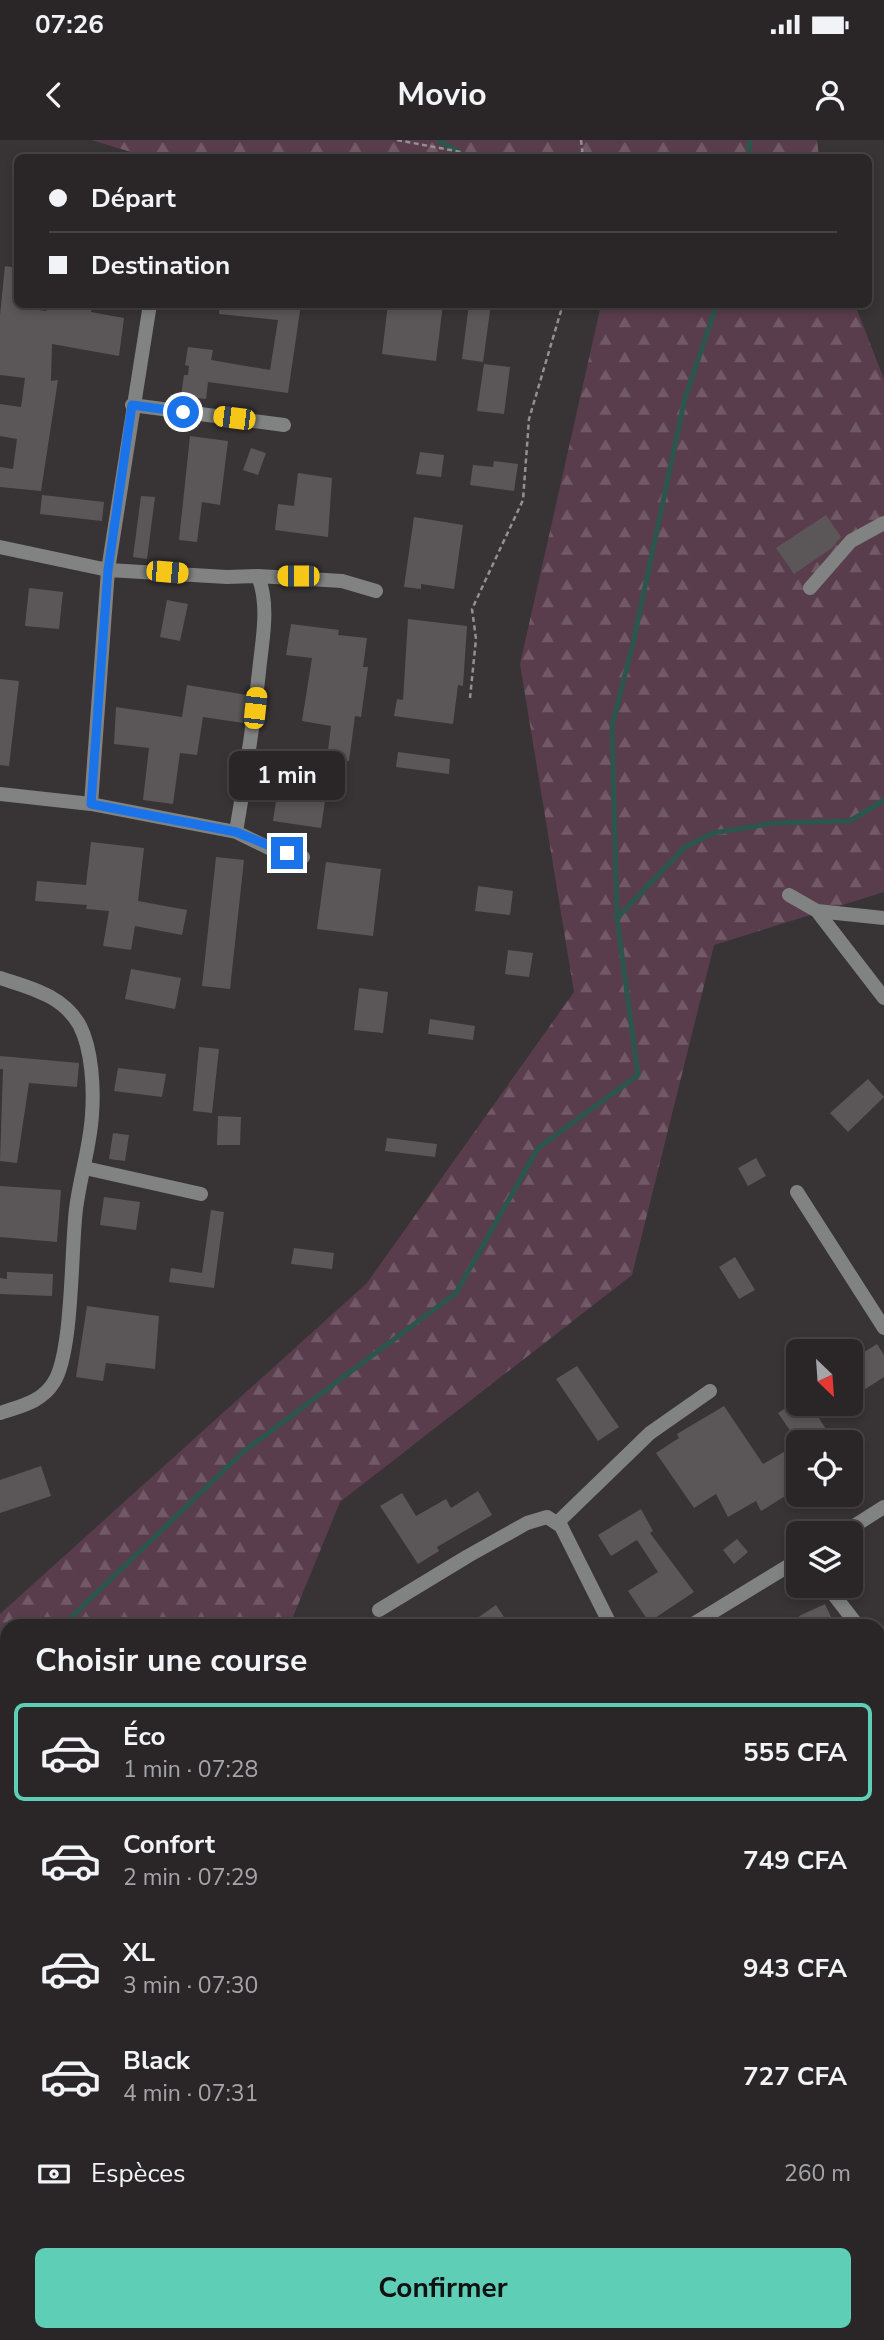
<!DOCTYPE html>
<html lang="fr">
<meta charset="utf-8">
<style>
:root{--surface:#2a2628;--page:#363234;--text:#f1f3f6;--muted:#a5a5a8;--line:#464345;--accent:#5eceb7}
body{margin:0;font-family:"Nunito Sans",sans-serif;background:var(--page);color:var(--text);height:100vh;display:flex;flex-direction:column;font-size:26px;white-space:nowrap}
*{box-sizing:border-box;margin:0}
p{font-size:23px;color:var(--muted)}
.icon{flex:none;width:38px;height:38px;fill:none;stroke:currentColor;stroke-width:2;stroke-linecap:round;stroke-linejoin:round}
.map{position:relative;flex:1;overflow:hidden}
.side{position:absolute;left:0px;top:1479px;width:886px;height:723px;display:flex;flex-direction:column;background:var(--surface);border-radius:21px 21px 0 0;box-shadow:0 4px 10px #0003,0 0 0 2px var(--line)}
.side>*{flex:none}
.banner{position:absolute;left:14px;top:14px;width:858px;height:154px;border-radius:10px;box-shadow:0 4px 10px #0003,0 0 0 2px var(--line);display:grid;align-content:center;height:154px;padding:0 35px;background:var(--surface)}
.needle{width:46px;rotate:155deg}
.tools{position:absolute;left:786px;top:1199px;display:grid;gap:14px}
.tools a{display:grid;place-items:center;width:77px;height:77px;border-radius:10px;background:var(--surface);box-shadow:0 4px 10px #0003,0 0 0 2px var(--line);font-size:35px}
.end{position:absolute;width:32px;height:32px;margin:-16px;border:9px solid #1a73e8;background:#fff;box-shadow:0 0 0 4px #fff}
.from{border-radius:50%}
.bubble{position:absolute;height:49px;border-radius:10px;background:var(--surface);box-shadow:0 4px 10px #0003,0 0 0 2px var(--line);font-size:23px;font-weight:700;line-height:49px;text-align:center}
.car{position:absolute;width:21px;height:42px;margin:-21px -10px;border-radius:9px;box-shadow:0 0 5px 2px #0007;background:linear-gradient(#f5c518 24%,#345 0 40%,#f5c518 0 76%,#345 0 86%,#f5c518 0)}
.banner b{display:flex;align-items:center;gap:24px;height:66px;font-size:26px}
.banner b+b{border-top:2px solid var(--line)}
.banner i{width:18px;height:18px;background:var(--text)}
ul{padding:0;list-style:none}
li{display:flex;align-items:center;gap:21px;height:98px;margin:0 14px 10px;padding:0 21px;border:4px solid transparent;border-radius:10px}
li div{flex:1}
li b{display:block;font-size:26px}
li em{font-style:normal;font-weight:700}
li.on{border-color:var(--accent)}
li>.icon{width:63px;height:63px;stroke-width:1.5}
h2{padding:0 35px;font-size:32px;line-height:84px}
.pay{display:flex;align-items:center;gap:18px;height:77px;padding:0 35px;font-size:26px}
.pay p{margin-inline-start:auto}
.cta{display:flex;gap:14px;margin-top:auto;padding:14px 35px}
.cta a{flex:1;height:80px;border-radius:10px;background:var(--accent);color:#111;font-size:28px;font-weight:700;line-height:80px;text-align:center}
.status{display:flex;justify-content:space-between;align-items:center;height:49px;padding:0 35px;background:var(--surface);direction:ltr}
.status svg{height:19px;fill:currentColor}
header{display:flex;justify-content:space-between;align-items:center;height:91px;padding:0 35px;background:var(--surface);font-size:32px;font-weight:700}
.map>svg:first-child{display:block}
</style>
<div class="status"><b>07:26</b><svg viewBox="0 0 49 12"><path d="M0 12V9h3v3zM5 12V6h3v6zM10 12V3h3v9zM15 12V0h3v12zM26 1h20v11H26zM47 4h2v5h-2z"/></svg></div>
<header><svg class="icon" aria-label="back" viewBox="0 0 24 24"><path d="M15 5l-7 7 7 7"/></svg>Movio<svg class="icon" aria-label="person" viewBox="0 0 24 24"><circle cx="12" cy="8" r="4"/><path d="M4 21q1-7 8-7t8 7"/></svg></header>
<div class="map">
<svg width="884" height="2200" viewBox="0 0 884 2200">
<defs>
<pattern id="forest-firs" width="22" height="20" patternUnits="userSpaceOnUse" patternTransform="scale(1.75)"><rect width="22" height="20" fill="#5a3d4c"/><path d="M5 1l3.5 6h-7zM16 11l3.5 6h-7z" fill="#725966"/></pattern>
</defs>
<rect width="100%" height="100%" fill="#383335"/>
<path fill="url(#forest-firs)" d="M91,0H817L819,17L151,18Z
M601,165H855L884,239V752L714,805L632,1135L340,1362L290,1484L7,1486V2017L0,2021V1474L367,1143L574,852L520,524Z"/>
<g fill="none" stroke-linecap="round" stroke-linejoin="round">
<path stroke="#2b564d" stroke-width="5" d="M438,0L469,18
M748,18L750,0
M617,778L685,707L713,693L775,683L850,681L884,660
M62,1486L244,1311L456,1153L538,1008L638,935L617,778L612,586L633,503L685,258L717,164
M0,1545L7,1538
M0,1741L7,1747
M428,2194L432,2200"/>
</g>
<path fill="#5b5759" d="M5,126L18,128V167L46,171L51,164H92L91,172L124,178L119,216L52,204L51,241L58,240L41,351L0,347V327L13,329L17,299L0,296V264L21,267L25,238L0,235V175Z
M219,164H301L288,253L208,242L206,259L181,256L184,235H188L189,226L185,225L188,207L213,210L211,220L270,230L278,180L219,174Z
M388,164H443L436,221L382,214Z
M469,164H491L483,222L462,219Z
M484,224L510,227L504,274L477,271Z
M190,296L228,301L220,365L202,362L197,402L179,400Z
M251,308L266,313L258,335L243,330Z
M420,312L444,315L441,337L416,334Z
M494,321L518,324L514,351L470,345L473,325L493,327Z
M298,333L332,338L328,397L275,390L278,364L294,366Z
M42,355L104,362L102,381L40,374Z
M141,356L155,357L147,419L133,417Z
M826,375L841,397L832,408L794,434L776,408Z
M414,377L463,385L454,449L421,444V449L404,447Z
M29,448L63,452L59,489L25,486Z
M167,460L188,464L180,501L160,497Z
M408,479L467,486L463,546L458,545L453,584L394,576L397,559L403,560Z
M291,484L339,490L338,495L367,498L363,527H368L361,577L355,576L349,621L327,618L331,586L302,581L312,518L286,515Z
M0,539L19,541L9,626L0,625Z
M187,545L247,555L243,583L203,577L197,615L180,613L173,664L143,660L149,608L114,604L116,567L182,577Z
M398,612L450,619L449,634L396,627Z
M279,641L327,648L321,688L273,681Z
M91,702L144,708L138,761L187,770L182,795L135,786L131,810L103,806L109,771L86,769L87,765L35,761L37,741L86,745Z
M216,717L244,720L230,849L202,846Z
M326,722L381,729L373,796L317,789Z
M478,746L513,751L510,775L475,771Z
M508,810L533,813L529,837L505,834Z
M131,829L181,838L175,869L125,859Z
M359,848L388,852L383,893L354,890Z
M430,879L475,886L473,900L428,894Z
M199,907L219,909L212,973L193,971Z
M0,916L79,923L77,947L29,943L17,1023L0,1021L3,929H0Z
M118,928L166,934L162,957L114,951Z
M868,939L884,957L848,992L830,973Z
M218,976L241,977L240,1005H217Z
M113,993L129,995L125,1021L109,1019Z
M387,998L437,1004L435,1017L385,1011Z
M756,1018L766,1036L748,1046L738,1028Z
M0,1046L61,1050L57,1102L0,1097Z
M104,1057L140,1062L136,1090L100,1085Z
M211,1070L224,1072L214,1148L169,1142L171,1128L202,1133Z
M294,1108L334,1113L332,1129L291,1124Z
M735,1117L755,1150L739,1159L719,1127Z
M7,1132L53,1134L52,1156L0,1154V1138L7,1139Z
M87,1166L159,1176L155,1229L106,1223L103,1241L76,1237Z
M877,1204L884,1215V1237L856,1255L850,1247V1221Z
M577,1226L619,1287L598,1301L556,1239Z
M792,1264H810L834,1302H798L778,1273Z
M724,1266L763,1324L798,1304V1348L761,1371L756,1361L728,1377L716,1354L694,1368L656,1313L679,1298L677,1294Z
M41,1326L51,1356L0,1373V1340Z
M478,1351L492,1375L437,1407L439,1411L418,1424L380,1366L402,1353L416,1376L446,1359L451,1368Z
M641,1369L653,1391L650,1393L694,1452L649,1482L628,1451L658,1432L637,1400L611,1416L598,1395Z
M737,1399L748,1412L734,1424L723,1410Z
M825,1464L832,1479L818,1486H804L799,1476Z
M496,1465L510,1486H466Z"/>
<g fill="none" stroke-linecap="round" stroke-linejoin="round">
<path stroke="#949092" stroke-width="2.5" stroke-dasharray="5 3.5" stroke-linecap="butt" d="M397,0L461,12L469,18
M581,0L583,18
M470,558L476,499L472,469L523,360L529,279L563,164"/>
<path stroke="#818382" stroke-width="14" d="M132,265L284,285
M0,407L108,430L227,437L258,436C270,467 262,500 259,532C253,586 245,639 236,692
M258,436L342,441L376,451
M810,448L851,401L884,383
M0,654L91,664L236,692L271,709L303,717
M91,664L108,430L150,164
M789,755L817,771L884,778
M817,771L884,858
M0,838C30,848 63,855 80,886C92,910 94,948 92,975C90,1007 80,1037 76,1069C71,1109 73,1212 54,1242C42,1262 21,1266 0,1273
M85,1028L201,1054
M797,1052L884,1188
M558,1382L650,1293L710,1251
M843,1393L884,1367
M827,1446L858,1486
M379,1470L468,1416L527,1383L547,1377L561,1386L611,1486
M690,1486L798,1420
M878,1513L884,1520
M878,1814L884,1810
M0,1938L7,1934
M878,2046L884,2042
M0,2138L7,2145
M43,2194L47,2200
M248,2194L252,2200
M645,2194L652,2200"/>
</g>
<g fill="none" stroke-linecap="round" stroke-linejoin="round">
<path stroke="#1a73e8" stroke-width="9" d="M183,272L132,265L108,430L91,664L236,692L287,713"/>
</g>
</svg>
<div class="tools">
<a><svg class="needle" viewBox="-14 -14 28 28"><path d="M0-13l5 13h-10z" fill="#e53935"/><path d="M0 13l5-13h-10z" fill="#a5a5a8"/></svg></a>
<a><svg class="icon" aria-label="locate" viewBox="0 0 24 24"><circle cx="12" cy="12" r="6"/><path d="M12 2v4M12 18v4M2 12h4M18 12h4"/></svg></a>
<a><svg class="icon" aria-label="layers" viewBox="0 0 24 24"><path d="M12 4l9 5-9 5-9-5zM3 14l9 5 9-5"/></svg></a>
</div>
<i class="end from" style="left:183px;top:272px"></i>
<i class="end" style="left:287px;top:713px"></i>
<div class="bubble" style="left:229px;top:611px;width:116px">1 min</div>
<i class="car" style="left:234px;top:278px;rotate:277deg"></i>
<i class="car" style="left:167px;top:432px;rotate:95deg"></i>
<i class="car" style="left:298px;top:436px;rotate:270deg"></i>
<i class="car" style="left:255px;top:568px;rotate:6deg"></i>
<div class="banner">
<b><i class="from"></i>Départ</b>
<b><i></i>Destination</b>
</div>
<section class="side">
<h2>Choisir une course</h2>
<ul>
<li class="on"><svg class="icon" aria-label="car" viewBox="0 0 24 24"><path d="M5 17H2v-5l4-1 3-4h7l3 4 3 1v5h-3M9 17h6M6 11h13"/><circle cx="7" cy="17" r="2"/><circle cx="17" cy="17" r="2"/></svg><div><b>Éco</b><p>1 min · 07:28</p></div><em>555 CFA</em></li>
<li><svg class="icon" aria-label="car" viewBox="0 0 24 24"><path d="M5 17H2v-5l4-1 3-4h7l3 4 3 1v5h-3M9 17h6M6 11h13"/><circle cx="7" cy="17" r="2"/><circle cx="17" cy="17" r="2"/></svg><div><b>Confort</b><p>2 min · 07:29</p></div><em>749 CFA</em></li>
<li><svg class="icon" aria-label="car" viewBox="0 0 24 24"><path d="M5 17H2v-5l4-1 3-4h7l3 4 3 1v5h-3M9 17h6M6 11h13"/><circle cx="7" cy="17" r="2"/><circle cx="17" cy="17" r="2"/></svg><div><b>XL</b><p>3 min · 07:30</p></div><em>943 CFA</em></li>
<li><svg class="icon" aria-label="car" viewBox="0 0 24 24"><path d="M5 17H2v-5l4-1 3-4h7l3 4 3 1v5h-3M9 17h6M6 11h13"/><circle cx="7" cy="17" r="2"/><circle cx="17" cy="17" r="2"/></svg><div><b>Black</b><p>4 min · 07:31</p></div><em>727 CFA</em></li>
</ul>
<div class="pay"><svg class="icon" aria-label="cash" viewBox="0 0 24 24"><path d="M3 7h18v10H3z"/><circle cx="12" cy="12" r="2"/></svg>Espèces<p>260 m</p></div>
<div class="cta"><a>Confirmer</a></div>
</section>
</div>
